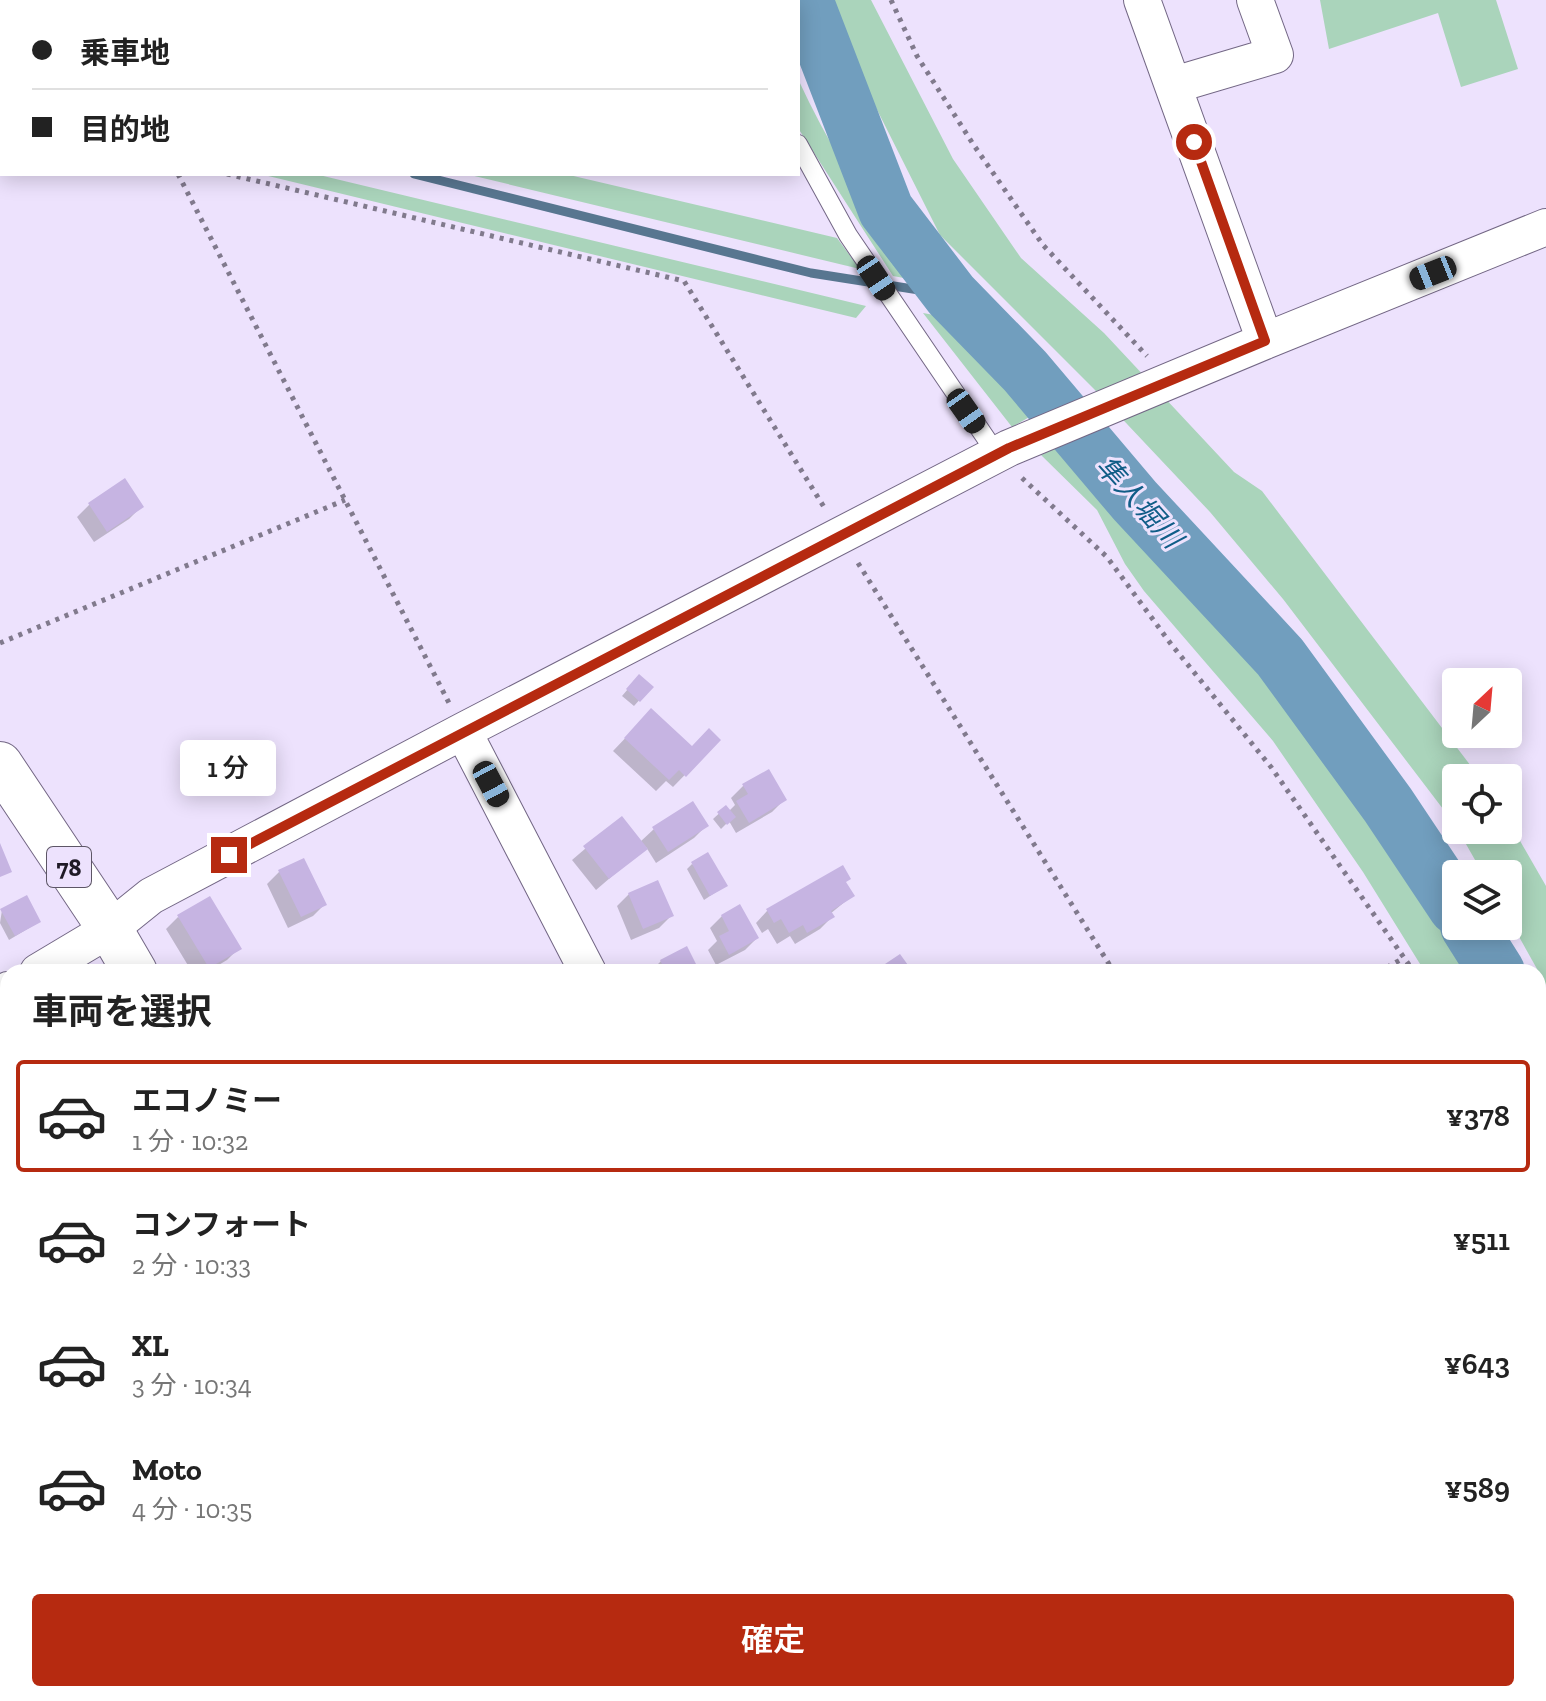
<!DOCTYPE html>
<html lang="ja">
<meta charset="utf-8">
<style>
:root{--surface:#fff;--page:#f2f2f2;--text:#222;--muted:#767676;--line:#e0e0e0;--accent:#b62a10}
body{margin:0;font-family:"Zilla Slab","Noto Sans JP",serif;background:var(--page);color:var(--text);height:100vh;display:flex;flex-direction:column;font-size:30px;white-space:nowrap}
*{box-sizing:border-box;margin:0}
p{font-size:26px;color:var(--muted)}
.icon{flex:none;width:44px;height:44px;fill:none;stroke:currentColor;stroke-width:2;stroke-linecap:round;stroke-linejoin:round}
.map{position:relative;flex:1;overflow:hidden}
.sheet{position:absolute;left:0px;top:964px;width:1546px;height:738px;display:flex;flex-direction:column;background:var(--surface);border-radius:24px 24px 0 0;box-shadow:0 4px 20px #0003}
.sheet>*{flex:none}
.guide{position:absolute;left:0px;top:0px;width:800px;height:176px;box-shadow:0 4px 20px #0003;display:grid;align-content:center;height:176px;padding:0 32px;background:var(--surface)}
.needle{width:52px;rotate:26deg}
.fabs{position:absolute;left:1442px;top:668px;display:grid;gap:16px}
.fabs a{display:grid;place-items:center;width:80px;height:80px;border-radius:8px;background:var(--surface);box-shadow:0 4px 20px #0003;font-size:40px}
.end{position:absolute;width:36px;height:36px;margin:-18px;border:10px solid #b62a10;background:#fff;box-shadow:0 0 0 4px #fff}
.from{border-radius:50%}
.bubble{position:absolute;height:56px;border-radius:8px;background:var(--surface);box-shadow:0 4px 20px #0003;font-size:26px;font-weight:600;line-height:56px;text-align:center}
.car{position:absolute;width:24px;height:48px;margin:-24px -12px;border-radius:10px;box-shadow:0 0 6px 2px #0007;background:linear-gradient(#222 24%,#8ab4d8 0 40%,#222 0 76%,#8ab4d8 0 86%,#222 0)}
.guide b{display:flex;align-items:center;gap:28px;height:76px;font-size:30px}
.guide b+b{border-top:2px solid var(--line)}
.guide i{width:20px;height:20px;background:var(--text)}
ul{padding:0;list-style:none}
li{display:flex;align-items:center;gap:24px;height:112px;margin:0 16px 12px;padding:0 16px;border:4px solid transparent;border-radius:8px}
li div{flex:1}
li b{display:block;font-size:30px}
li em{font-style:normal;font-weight:600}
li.current{border-color:var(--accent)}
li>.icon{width:72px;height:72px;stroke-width:1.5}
h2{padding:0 32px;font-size:36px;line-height:96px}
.action{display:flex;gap:16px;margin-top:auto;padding:16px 32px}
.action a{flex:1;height:92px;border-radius:8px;background:var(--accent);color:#fff;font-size:32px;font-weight:600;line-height:92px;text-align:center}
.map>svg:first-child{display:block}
</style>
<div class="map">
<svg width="1546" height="1701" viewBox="0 0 1546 1701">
<rect width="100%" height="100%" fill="#ede2fd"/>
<path fill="#aad4bb" d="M826,0H871L953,159L1021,258L1104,333L1234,472L1262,491L1480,778H1456V826L1283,599L1210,512L1094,389L940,235L838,32Z
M1320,0H1496L1518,69L1461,87L1438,13L1329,49Z
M798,79C831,151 875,217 920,281L893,276L798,128Z
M260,174H315L866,306L856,318Z
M466,174H565L837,238L860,269Z
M923,313L956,319L1038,412L1012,427Z
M1062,444L1245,650L1392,847L1469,972H1425L1363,872L1273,741L1144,591L1125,564L1097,510L1041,455Z
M1508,820L1546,886V985L1508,917V874H1483L1458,830H1508Z
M1538,1097L1546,1112V1197L1538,1181Z"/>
<path fill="#719ebe" stroke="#587690" stroke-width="2" d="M0,0H628V2H3Z"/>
<path fill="#0003" d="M125,481L141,507L129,519L94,542L77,517L89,505Z
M639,676L651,687L634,706L622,696Z
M651,711L692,749L719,740L673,787L666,781L656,791L613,751Z
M768,771L784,800L772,812L736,833L729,821L721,829L713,819L726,807L729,811L735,805L731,798L743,786Z
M621,818L640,842L654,829L706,826L694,838L656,863L646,847L596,890L572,860Z
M303,860L325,904L313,916L288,928L267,884L279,872Z
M692,864L725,886L704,900L687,869Z
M845,883L852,896L830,914L832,917L820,929L795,944L790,936L777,944L768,929L762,933L756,923L767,911Z
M629,894L671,916L659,928L631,940L617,906Z
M2,910L39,922L9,940L0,923Z
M722,916L757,938L745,950L716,965L708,950L717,941L710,928Z
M178,917L239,948L227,960L207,972H192L166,929Z
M661,961L697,972H658L655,967Z
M764,966L768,972H754Z
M0,1171L8,1191V1218L4,1220L0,1211Z
M305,1694H355L333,1701H307Z
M975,1694H1034L1035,1696L1030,1701H973Z
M1066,1694H1136L1142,1701H1071Z"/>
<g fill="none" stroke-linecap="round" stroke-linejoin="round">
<path stroke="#587690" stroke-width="9" d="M0,79L2,80
M414,174L811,273L951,295"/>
<path stroke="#719ebe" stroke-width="56" d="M805,0L886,210L951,295L1025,371L1135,501L1280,657L1388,805L1456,907
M1468,926L1497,972
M1538,1042L1546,1057"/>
</g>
<path fill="#c6b4e2" d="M125,478L144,507L107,532L88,503Z
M639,674L654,687L640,702L626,689Z
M651,708L692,746L709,728L721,740L686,777L679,770L669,780L624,738Z
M769,769L787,800L749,823L736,801L748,794L742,784Z
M693,801L709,826L668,852L652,827Z
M726,805L736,817L727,825L717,812Z
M622,816L648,849L609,879L583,846Z
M0,843L12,872L0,877Z
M708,852L728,886L710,896L691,862Z
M304,858L327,905L301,917L278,870Z
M843,865L851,879L846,882L855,896L831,911L835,917L807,933L803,925L789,933L781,919L774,923L766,909Z
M658,880L674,916L643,929L628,893Z
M27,895L41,922L15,936L0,909Z
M210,896L242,949L209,968L177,915Z
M740,904L759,938L729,955L719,936L729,931L721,915Z
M687,946L700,972H666L660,960Z
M900,954L913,972H882L879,968Z
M0,1166L8,1186V1201L0,1204Z
M4,1277L8,1285V1299L0,1303V1278Z
M987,1694H1036L1038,1697L1030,1701H992Z
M1087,1694H1139L1144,1701H1092Z"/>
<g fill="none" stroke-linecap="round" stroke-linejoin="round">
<g stroke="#736785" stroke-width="20">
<path id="service" d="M730,0L731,2
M798,144L848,235L998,456
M0,1315L8,1313"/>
</g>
<g stroke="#736785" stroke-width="38">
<path id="minor" d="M1142,0L1265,341
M1174,85L1275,55L1255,0
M463,731L588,972
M38,972L110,929L151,896L463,731L1009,448L1265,341L1546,227
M0,994L8,990
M960,1694L964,1701"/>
</g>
<g stroke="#736785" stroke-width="46">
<path id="primary" d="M0,764L110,929L135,972
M454,1694L456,1701"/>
</g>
<path stroke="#817a8d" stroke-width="5" stroke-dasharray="4 6" stroke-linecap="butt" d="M891,0L917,56L973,144L1043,245L1147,356
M0,120H2
M178,174L449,703
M227,174L684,281L824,507
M1022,478L1107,557L1171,644L1271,767L1414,972
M858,563L1114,972
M0,643L345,500
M1378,972L1404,958
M1538,1209L1546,1226
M1538,1493L1546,1487
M0,1635L8,1602
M1263,1701L1272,1694"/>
<use href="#service" stroke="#fff" stroke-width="18"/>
<use href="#minor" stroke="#fff" stroke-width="36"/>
<use href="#primary" stroke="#fff" stroke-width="44"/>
</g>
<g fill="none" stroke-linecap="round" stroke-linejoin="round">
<path stroke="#b62a10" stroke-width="10" d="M229,855L1009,448L1265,341L1194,142"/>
</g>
<g text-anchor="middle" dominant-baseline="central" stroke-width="6" stroke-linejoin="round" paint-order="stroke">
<rect fill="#ede2fd" stroke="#5d5666" stroke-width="2" x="47" y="847" width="44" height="40" rx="6"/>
<g font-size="24" font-weight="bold" fill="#1f1a26">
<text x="69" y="867">78</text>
</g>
<g font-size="28" font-style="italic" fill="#105d87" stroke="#ede2fd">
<text transform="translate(1139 502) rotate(48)">隼人堀川</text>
</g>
</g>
</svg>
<div class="fabs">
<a><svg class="needle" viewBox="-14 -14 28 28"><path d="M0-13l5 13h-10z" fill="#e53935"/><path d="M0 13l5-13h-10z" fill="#767676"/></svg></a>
<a><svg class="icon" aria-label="locate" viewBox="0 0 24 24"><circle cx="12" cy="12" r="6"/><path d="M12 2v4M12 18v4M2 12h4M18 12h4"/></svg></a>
<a><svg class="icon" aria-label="layers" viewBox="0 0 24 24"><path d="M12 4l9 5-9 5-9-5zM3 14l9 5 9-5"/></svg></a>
</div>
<i class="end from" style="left:1194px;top:142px"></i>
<i class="end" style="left:229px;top:855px"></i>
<div class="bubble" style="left:180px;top:740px;width:96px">1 分</div>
<i class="car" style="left:1433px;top:273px;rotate:248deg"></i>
<i class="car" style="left:876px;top:278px;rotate:146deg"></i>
<i class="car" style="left:966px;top:411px;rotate:145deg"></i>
<i class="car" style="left:491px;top:784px;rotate:152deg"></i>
<div class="guide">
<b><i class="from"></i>乗車地</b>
<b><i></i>目的地</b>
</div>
<section class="sheet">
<h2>車両を選択</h2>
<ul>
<li class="current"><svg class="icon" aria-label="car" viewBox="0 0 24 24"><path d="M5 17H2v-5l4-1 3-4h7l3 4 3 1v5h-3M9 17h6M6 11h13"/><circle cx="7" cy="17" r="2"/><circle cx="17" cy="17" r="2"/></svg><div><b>エコノミー</b><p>1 分 · 10:32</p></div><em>¥378</em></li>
<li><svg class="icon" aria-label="car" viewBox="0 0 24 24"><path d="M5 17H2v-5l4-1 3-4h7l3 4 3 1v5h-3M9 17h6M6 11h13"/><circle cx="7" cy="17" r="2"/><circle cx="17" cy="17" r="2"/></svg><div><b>コンフォート</b><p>2 分 · 10:33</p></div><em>¥511</em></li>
<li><svg class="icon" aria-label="car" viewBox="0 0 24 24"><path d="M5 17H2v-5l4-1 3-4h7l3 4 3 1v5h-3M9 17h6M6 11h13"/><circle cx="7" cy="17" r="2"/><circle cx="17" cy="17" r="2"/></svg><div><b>XL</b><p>3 分 · 10:34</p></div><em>¥643</em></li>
<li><svg class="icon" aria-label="car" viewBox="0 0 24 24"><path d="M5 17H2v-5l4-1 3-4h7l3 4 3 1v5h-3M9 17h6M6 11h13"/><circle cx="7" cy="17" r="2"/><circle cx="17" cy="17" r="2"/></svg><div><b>Moto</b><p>4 分 · 10:35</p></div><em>¥589</em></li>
</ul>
<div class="action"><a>確定</a></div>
</section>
</div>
